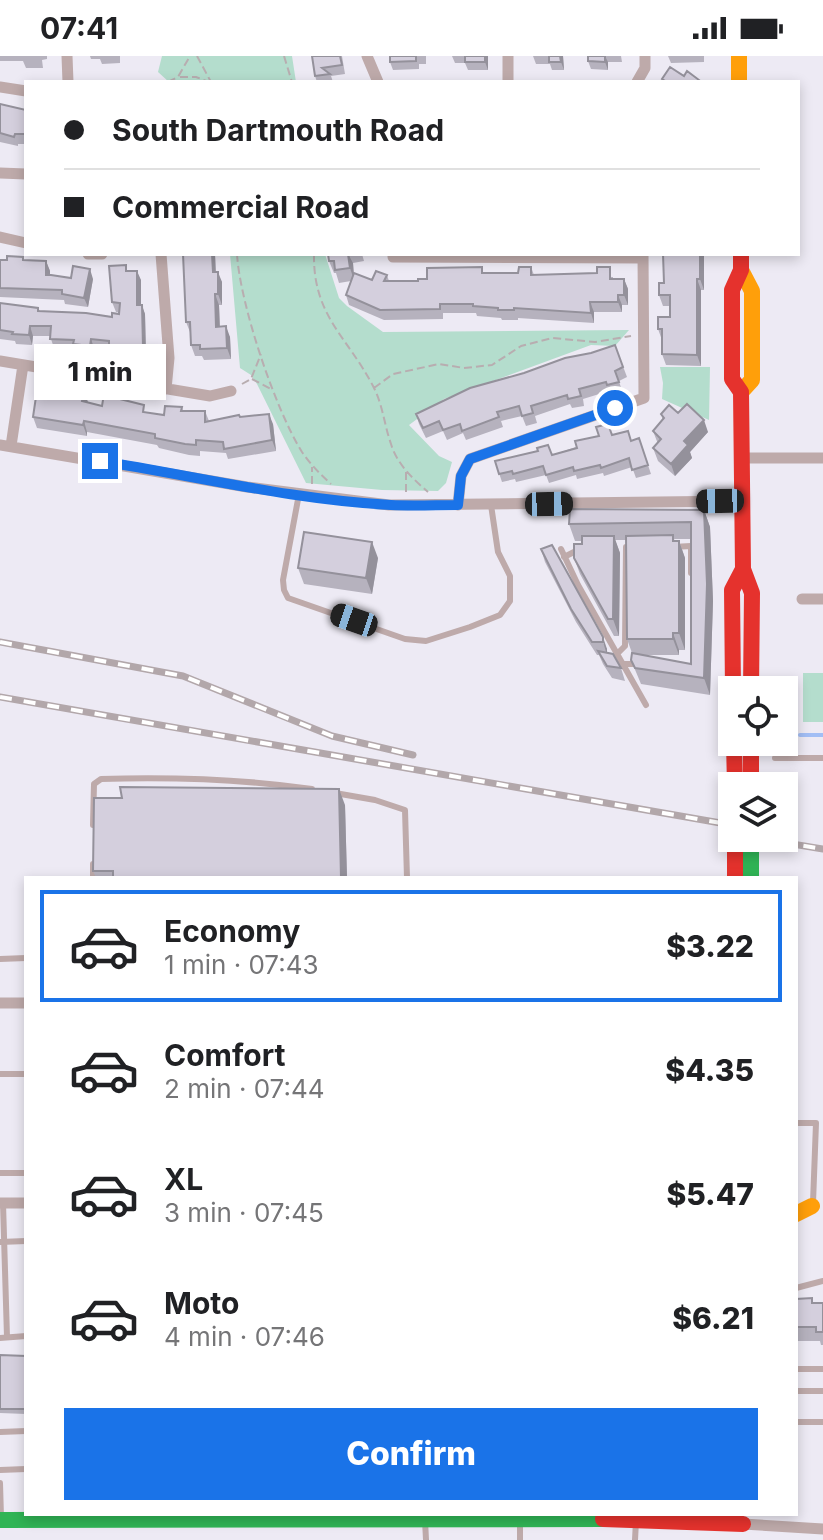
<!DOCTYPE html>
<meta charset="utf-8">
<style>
:root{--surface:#fff;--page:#f2f2f2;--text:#202124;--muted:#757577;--line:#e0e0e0;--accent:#1a73e8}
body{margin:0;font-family:Inter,sans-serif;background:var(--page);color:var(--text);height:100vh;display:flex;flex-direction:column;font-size:30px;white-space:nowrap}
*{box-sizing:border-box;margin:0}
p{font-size:26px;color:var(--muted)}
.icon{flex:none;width:44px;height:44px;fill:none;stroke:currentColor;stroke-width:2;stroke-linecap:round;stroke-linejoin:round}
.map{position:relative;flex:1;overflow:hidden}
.sheet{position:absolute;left:24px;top:820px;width:774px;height:640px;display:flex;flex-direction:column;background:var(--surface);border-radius:0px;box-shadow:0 4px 12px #0003}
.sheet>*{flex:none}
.banner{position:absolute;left:24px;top:24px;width:776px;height:176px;border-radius:0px;box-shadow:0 4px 12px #0003;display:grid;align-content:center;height:176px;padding:0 40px;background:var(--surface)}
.tools{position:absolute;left:718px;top:620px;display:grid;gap:16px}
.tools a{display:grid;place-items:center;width:80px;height:80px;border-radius:0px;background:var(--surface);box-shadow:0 4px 12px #0003;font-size:40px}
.end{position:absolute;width:36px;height:36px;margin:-18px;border:10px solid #1a73e8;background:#fff;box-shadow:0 0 0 4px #fff}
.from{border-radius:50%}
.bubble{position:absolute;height:56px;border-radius:0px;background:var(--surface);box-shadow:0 4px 12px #0003;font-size:26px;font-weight:800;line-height:56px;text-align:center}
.car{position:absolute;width:24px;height:48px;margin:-24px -12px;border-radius:10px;box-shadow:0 0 6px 2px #0007;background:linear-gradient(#222 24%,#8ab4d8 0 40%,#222 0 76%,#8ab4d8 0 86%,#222 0)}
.banner b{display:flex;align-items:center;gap:28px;height:76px;font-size:30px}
.banner b+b{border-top:2px solid var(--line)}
.banner i{width:20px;height:20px;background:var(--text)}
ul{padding:14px 0 0;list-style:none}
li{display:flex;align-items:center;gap:24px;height:112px;margin:0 16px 12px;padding:0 24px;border:4px solid transparent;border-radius:0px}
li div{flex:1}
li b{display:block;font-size:30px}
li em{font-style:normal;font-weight:800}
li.selected{border-color:var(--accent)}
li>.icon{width:72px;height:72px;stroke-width:1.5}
.action{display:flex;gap:16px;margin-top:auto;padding:16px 40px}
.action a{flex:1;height:92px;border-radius:0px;background:var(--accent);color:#fff;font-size:32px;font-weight:800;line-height:92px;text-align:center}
.status{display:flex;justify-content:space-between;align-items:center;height:56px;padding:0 40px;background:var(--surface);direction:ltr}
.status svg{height:22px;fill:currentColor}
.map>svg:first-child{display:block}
</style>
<div class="status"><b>07:41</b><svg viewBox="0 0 49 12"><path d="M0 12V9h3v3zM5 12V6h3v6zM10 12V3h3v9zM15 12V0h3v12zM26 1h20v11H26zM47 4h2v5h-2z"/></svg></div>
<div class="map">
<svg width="823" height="1484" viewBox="0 0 823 1484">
<rect width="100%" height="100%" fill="#edeaf4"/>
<path fill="#b4ddcd" d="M162,0H292L296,26H169L158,16Z
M230,198H325L339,242L347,250L383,276L629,274L615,290L591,289L444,343L409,369L439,400L452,406L446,427L438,435L382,434L306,427L257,328L251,319L240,312Z
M660,311H710L709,364L662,343L663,327Z
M803,617H823V666H803Z"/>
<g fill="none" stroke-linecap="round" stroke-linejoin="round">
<path stroke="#a2bef5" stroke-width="4" d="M800,679H823"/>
<path stroke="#b8adb0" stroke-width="2" stroke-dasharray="8 4" stroke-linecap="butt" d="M197,0L211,26
M284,0L292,26
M180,21H196L209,26
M168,26L178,21L190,0
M237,198C240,248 275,353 302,396C310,408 320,418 331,428
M314,198C313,260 347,280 373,330C383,349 384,368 391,388C397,408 413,423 428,436
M252,323L271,333
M242,328L251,323L261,298
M374,332L393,318L439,308L464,312L492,309L521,290L552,282L595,286L631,280
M312,428V411
M406,436V415"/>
<path stroke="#beaaaa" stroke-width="6" d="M299,438L283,524L284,534L288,542L405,583L426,585L470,571L500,559L510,545V520L498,496L491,449
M673,491L691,490V517
M561,493L578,529L646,649
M564,501L578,494
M617,598L625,590L626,491
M623,608H639
M775,702H823
M335,737L375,744L405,754L407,822
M93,769L94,728L101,723C171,721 243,723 312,733
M93,822V808
M0,903L26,902
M0,1018H26
M796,1067H816L813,1147
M0,1117H26
M3,1147L7,1281
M0,1186L26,1185
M796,1232L823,1225
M0,1282L26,1280
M796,1313H823
M796,1335H823
M796,1366H823
M0,1376L26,1375
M0,1414L26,1413
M0,1427L1,1461
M425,1464L426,1484
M520,1484V1464
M635,1484L636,1465"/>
<path stroke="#beaaaa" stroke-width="11" d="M67,0L68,26
M367,0L378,26
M508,0V26
M637,26L645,12V0
M0,31L26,35
M0,117L26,118
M0,181L26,187
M88,198H102
M161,198L169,302L166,333
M393,198V201L643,202
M0,305L210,340L231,335
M0,389L247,431L389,449L743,445
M11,390L23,309
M741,402H823
M458,449L461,420L470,403L644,342L643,198
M802,543H823
M0,947H26
M0,1147H26
M743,1468L823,1473"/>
<path stroke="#30b455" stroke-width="16" d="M751,782V822
M0,1464L603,1463"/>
<path stroke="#ff9f0a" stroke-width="16" d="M739,0V26
M741,214L752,235V324L741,336
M796,1158L812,1150"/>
<path stroke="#e5322d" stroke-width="16" d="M741,198V214L732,234V323L741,336L743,513L752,537L751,634
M733,634L732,534L743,513
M734,686L735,730
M751,686V730
M735,782V822
M603,1463L743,1468"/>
<g stroke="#b2a7aa" stroke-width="7">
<path id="rail" d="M0,586L183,620L332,680L413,699
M0,641L732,769
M756,782L823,793"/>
</g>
<use href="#rail" stroke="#fff" stroke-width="4" stroke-dasharray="12" stroke-linecap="butt"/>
</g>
<path fill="#b6b2be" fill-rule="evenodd" d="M0,0H47V3L42,4L43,12H26L23,5H0Z
M90,0H120V7L102,8L100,3H91Z
M312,0H345H342L345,18L331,20L333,26H317L315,20Z
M390,0H426V8H419V13L393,14L390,6Z
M452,0H488V14H468L465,7H455Z
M533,0H563L564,14H552L550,8H536Z
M588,0H621L622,6H608V14L591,13L588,5Z
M668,0H704V6L671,7Z
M0,48L26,54V88H18V90L0,86Z
M183,198H215L216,216L222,226V249H219L220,270L230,281L231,303L204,304L202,300H195L191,289L190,276L186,266Z
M328,198H362L364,205L353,207L354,218L372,224L387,219L389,225H418L427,223L484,217H518L531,211L534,219L613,221V223H624L628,233V249H622V256H594V267L518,262V264H502L501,262L477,260L476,257H443V263L384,264L349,249L346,239L351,225L339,227L336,217H334L329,205Z
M704,198V234H701V310L666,309L662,298V284L658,273L670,261V250H663L659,239L664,227Z
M23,201L24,204L46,205L50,215V219L71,222L93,223L88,251L65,248L64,244L0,241V204H7Z
M126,209L127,215L141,224V249L145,258L146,301L136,300L135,306L112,305L109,294L94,292L93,300L77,298L75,293L54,292L50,280H33L32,289L16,288L15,285L0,283V247L38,252L40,255L112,261L119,258L120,256H116L112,246Z
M615,289L627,321L619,325L622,335L610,339L609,335L583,343L584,350L572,352L570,348L535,360L537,367L526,370L522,360L501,365L503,371L466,384L463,377L447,384L443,375L426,382L419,368L416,358Z
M43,335L102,350L121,341L122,344L147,357L164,359L182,351L183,355H205L209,365L240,361L273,368L276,395L228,403L226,397L200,395V400L189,399L159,392L157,389L87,376V380L37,372L33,361Z
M678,357L708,376L690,396L692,402L675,420L658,405L653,392L658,388L653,375L663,364L661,358Z
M612,379L631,385L639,382L651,418L636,422L632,411L604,420L603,417L577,423L576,419L549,427L546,419L516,426L515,423L502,426L495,405L552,399Z
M704,454L710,471L713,545L710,639L641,628L631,604L632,597L627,583L626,484H615L620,497L619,580H614L580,518L574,502L582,488V485H575L569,468ZM674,483H691V608L643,599H679V594H685V502L679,485H675Z
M541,493L607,593V597L621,612L625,625L612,622L603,608L599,599H597L576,566L545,506Z
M378,502L372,538L304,528L298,512Z
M345,749L347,822H96L93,815Z
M796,1243L814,1247H823V1289H821L820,1285H796Z
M0,1299L26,1300V1358L0,1357Z"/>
<path fill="#94919b" d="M485,0H488V14L485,6Z
M560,0H563L564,14L561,6Z
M605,0L608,6V14L605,6Z
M212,198H215L216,226L213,216Z
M348,198L353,207L354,224L350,212Z
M700,198H704V234L700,223Z
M46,205L50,215V228L46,219Z
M90,213L93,223L88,251L84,242Z
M137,215L141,224V258L137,249Z
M218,216L222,226V249L218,238Z
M624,223L628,233V249L624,239Z
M697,223L701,234V310L697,299Z
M215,238L219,249L220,281L216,271Z
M618,239L622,249V256L618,246Z
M590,246L594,256V267L591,257Z
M142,249L145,258L146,301L143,291Z
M30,270L33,280L32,289L29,279Z
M226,270L230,281L231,303L227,292Z
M91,283L94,292L93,300L90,290Z
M133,290L136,300L135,306L132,296Z
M84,335L88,346L82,345Z
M269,358L273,368L276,395L272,384Z
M704,364L708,376L690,396L692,402L675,420L671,408L684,385Z
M84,365L87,376V380L83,369Z
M704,454L710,471L713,545L710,639L704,622Z
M614,480L620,497L619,580L613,563Z
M679,485L685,502V594L679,577Z
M372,486L378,502L372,538L366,522Z
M673,577L679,594V599L673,583Z
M603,581L607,593V599L603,586Z
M339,733L345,749L347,822H341Z"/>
<path fill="#d4cfdd" stroke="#94919b" stroke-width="2" d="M312,0H340L342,9L322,12L330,18L315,20Z
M390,0H416V5L390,6Z
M465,0H485V6H465Z
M549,0H560L561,6H549Z
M588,0H605V6L588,5Z
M670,11L684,20L687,15L699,24L697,26H667L662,23Z
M0,48L26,54V78H15L14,81L0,77Z
M183,198H212L213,216H218V238H215L216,271L226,270L227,292L200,293V289H191L190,266H186Z
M328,198H348L350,212L335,214L334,205H329Z
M663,198H700V223H697V299L662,298V273H658V261H670V239H659V227H664Z
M7,200L23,201V204L46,205V219H51L71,222L73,210L90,213L84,242L62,238V234L0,232V204H7Z
M126,209V215H137V249H142L143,291L133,290L132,296L109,295V285L91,283L90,290L73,288L74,284L50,283L51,270H30L29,279L12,278L13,276L0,274V247L38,252V255L86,257L112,261V257L119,258L120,247L112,246L109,210Z
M482,211V217H518L519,211H531V219L597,217V211H610V223H624V239H618V246H590L591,257L514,252V254H498V252L473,250V248H440V253L380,254L346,239L354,217L372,224L376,215L387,219L384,225H418V223H427V212Z
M615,289L623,311L615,315L619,326L607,329L606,326L579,333L581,340L568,343L567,339L531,350L533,357L522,360L519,350L497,356L499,361L462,375L460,368L443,374L439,365L423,372L416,358L470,332L524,317L565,302L591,297Z
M43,328L84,335L82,345L102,350L104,338L121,341L120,343L144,349L143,356L164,359L165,350L182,351L181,355H205V366L239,359L240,361L269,358L272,384L224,393L223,386L196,384V389L185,388L155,382V378L84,365L83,369L33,361L37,334L43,335Z
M687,348L704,364L684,385L688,389L671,408L653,392L661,383L653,375L664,362L661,358L669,349L678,357Z
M608,368L612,379L628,375L631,385L639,382L648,409L632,414L629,402L601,412L600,409L574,415L573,411L546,419L543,410L513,418L512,415L499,418L495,405L538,395L537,392L548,389L552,399L577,392L575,385L599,380L596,371Z
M570,453L704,454L707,528L704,622L635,612L631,604L632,597L691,608V466L569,468Z
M304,476L372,486L366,522L298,512Z
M673,479V485H679V577H673V583H627L626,480Z
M582,480H614L613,563H608L574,502V488H582Z
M552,489L603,581V586H592L571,553L541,493Z
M598,595L613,598L621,612L607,610Z
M120,731L339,733L341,822H113V815H93L94,742H122Z
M812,1242V1247H823V1276H816V1271H796V1243Z
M0,1299L26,1300V1353H0Z"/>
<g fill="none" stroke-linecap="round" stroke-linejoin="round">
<path stroke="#1a73e8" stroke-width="10" d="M100,405C196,420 293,444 391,449C413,450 436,449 458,449L461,420L470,403L615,352"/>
</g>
</svg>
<div class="tools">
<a><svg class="icon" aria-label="locate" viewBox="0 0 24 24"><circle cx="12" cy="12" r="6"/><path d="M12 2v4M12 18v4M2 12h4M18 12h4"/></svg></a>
<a><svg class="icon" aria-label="layers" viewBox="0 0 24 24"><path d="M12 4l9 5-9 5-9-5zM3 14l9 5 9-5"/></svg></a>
</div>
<i class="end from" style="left:615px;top:352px"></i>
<i class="end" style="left:100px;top:405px"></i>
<div class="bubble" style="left:34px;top:288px;width:132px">1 min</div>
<i class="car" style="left:720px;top:445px;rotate:269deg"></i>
<i class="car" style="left:549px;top:448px;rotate:89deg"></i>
<i class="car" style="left:354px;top:564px;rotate:289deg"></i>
<div class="banner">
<b><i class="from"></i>South Dartmouth Road</b>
<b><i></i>Commercial Road</b>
</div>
<section class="sheet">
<ul>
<li class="selected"><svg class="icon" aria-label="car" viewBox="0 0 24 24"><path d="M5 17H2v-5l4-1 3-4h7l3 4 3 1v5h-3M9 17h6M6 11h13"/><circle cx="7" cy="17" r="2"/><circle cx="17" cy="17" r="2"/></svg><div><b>Economy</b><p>1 min · 07:43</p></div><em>$3.22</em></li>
<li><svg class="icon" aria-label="car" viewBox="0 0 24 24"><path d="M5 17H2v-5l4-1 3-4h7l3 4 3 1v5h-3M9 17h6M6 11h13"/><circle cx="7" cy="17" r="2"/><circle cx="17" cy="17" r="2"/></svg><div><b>Comfort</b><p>2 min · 07:44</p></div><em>$4.35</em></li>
<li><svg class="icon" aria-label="car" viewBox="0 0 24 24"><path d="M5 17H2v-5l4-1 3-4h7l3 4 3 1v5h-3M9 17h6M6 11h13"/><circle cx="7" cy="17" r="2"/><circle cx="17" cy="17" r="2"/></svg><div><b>XL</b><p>3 min · 07:45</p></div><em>$5.47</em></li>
<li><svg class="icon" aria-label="car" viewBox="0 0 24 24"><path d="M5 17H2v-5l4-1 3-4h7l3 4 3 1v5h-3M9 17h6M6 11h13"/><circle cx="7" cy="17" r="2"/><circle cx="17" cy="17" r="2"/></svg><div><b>Moto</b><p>4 min · 07:46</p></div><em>$6.21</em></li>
</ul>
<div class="action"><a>Confirm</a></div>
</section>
</div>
